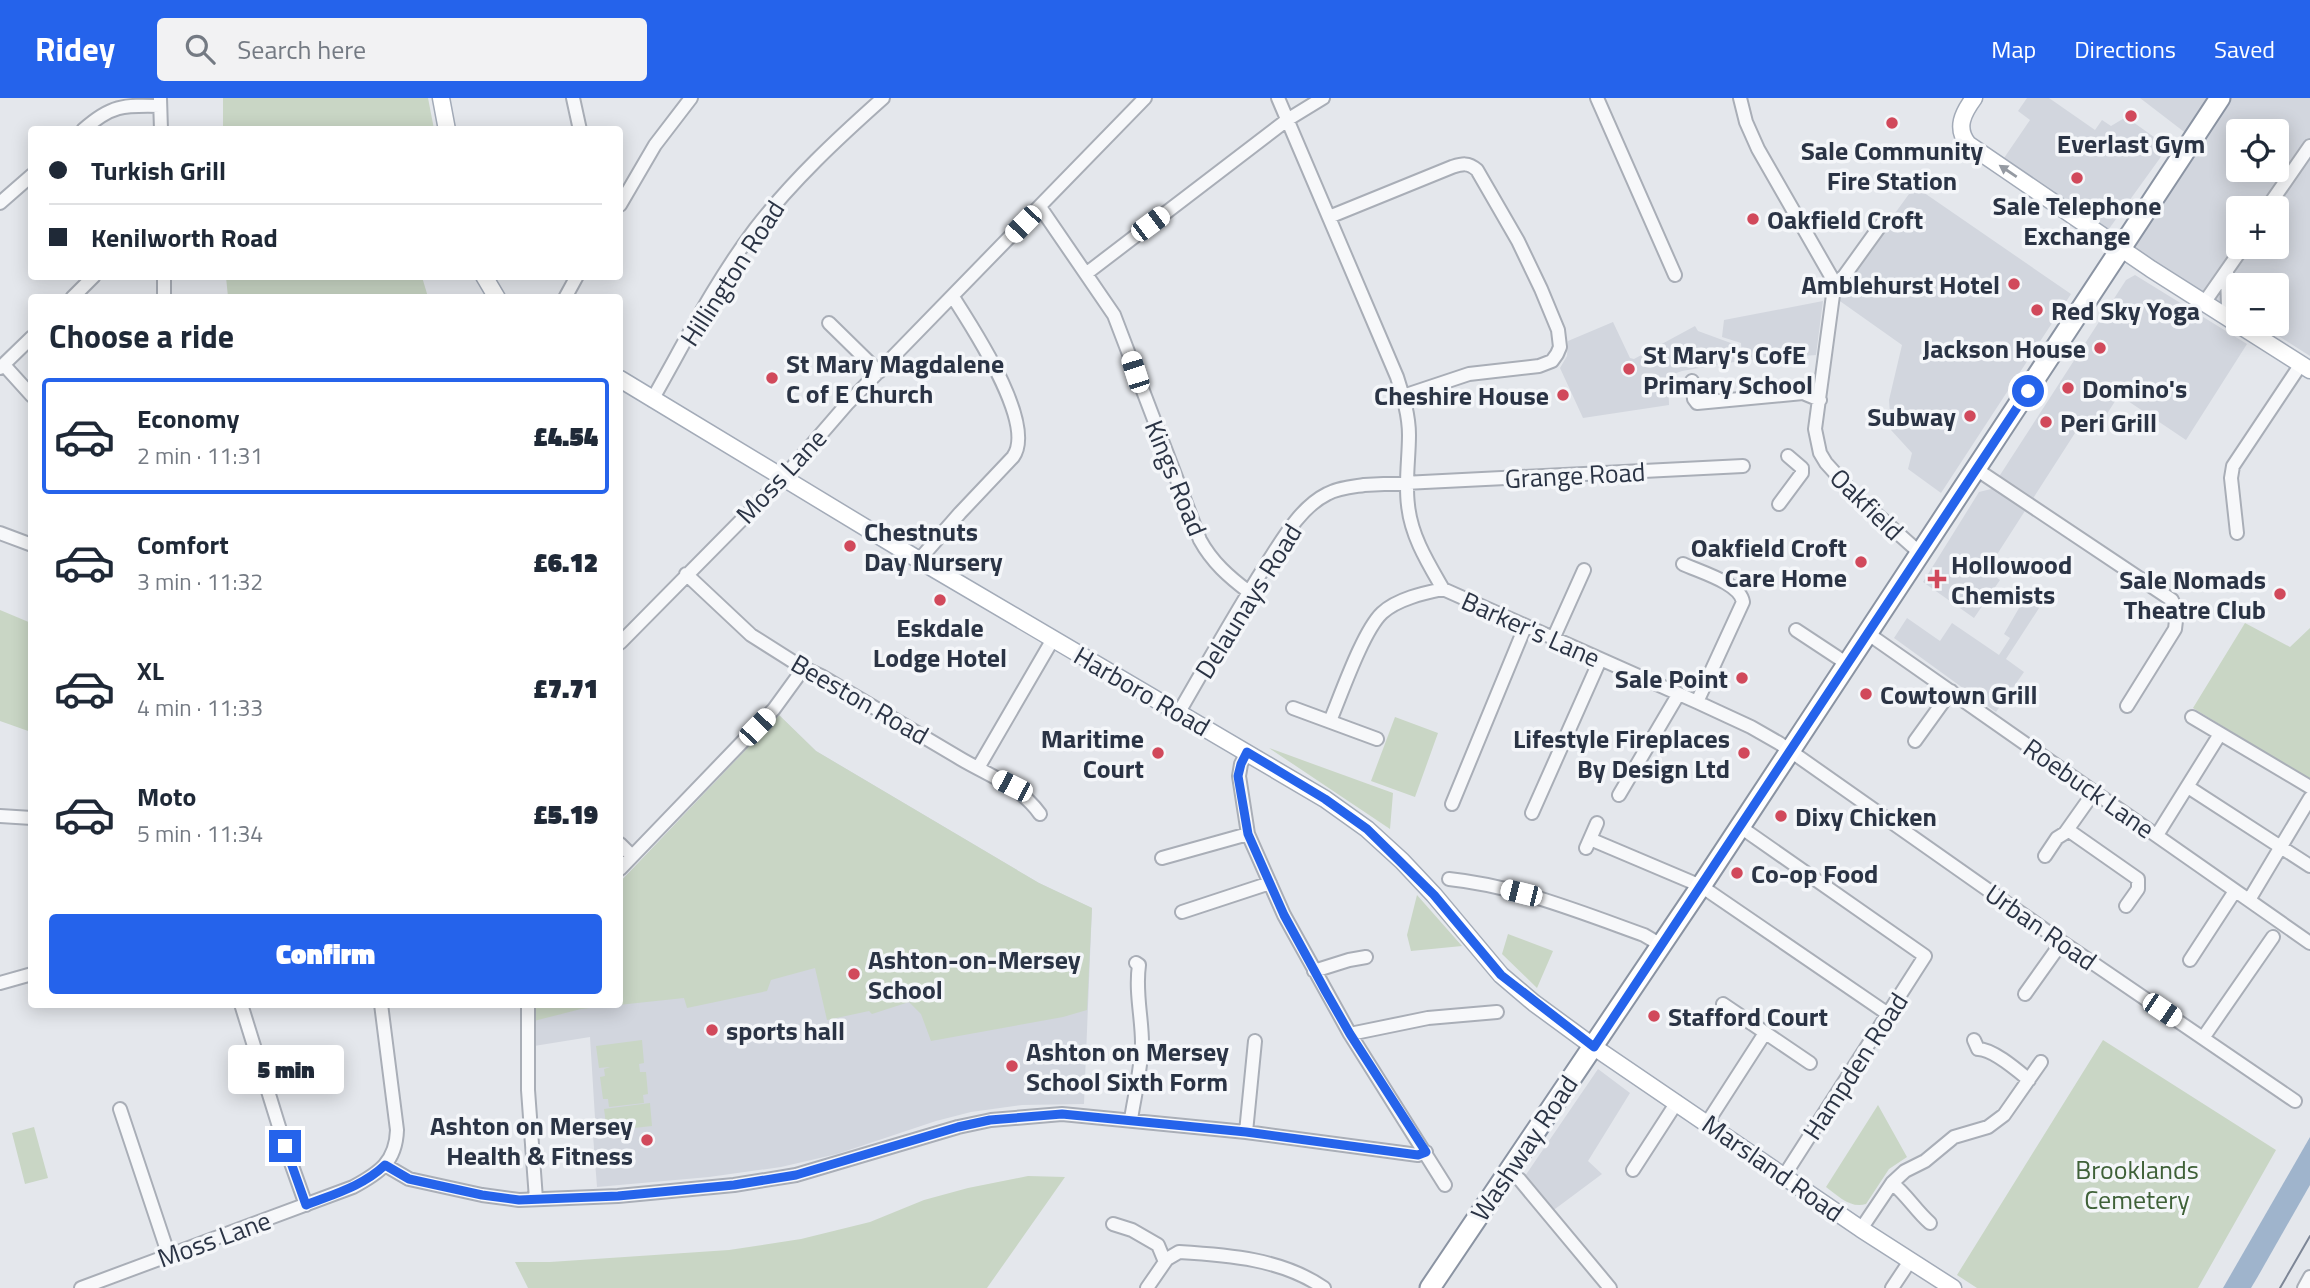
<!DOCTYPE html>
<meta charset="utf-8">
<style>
:root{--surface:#fff;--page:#f2f2f3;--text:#1f2937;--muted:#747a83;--line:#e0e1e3;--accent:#2563eb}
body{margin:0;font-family:"Titillium Web",sans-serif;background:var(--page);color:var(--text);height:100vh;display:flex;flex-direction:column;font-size:26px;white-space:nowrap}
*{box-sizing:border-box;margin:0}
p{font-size:23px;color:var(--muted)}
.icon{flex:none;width:38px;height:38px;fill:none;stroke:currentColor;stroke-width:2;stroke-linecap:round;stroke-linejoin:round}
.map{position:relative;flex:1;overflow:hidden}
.drawer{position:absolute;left:28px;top:196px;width:595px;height:714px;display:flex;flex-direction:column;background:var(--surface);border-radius:7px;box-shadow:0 4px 18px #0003}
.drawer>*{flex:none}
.banner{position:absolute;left:28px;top:28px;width:595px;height:154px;border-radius:7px;box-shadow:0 4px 18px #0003;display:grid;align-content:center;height:154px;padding:0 21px;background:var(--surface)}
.fabs{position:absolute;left:2226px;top:21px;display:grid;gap:14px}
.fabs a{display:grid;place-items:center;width:63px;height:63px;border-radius:7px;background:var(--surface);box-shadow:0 4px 18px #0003;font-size:35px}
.end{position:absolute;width:32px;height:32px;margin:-16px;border:9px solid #2563eb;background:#fff;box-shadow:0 0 0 4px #fff}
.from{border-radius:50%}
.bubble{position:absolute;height:49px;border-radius:7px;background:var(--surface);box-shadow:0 4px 18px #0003;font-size:23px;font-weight:800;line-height:49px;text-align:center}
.car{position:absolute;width:21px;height:42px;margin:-21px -10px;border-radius:9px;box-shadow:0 0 5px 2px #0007;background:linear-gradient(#fff 24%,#345 0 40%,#fff 0 76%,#345 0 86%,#fff 0)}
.banner b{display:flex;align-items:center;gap:24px;height:66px;font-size:26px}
.banner b+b{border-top:2px solid var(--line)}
.banner i{width:18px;height:18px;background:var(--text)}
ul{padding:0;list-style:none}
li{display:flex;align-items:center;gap:21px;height:116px;margin:0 14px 10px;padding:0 7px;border:4px solid transparent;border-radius:7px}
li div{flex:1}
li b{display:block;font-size:26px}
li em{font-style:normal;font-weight:800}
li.current{border-color:var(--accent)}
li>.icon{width:63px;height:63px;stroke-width:1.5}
h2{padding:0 21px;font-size:32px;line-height:84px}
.action{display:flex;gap:14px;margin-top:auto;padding:14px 21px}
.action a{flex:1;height:80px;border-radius:7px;background:var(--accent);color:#fff;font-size:28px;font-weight:800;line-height:80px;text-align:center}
header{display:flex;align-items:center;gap:42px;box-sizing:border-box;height:98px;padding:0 35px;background:var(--accent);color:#fff}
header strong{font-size:33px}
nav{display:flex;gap:38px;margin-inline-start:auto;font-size:24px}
.search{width:490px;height:63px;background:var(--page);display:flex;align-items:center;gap:18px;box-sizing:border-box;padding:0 24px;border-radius:7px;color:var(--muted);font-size:26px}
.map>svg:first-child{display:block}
</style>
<header>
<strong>Ridey</strong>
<div class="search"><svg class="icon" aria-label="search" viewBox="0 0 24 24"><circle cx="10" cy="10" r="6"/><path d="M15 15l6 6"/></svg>Search here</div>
<nav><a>Map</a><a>Directions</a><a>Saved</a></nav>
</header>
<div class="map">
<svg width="2310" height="1190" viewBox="0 0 2310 1190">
<rect width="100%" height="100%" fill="#e4e7ec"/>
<path fill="#d2d6de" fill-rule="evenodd" d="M2027,0H2049L2095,32L2102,22L2111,28L2126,19L2168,49L2106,135L2016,68H2009L2002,63L2030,22L2018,13Z
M2140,0H2310V258L2260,226H2277V187H2238V212L2195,192L2126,148L2196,43ZM2238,33H2277V72H2238ZM2238,110H2277V149H2238Z
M1920,92L2071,196L1941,395L1908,371L1912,355L1891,332L1889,302L1902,247L1837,201L1842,188L1909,96Z
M2135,177L2247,246L2186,342L2119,297L2098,330L2084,321L1987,472L2000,482L1974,520L1923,484L1979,394L1991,391L2126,182Z
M1823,203L1816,257L1742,263L1741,245L1722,239L1724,222Z
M1613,224L1630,260L1634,261L1695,228L1698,233L1739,248L1740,263L1682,273L1668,278L1669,307L1583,320L1560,270L1567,258L1568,243Z
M2026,498L2041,507L2006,561L2024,574L1996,614L1894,540L1907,520L1940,543L1952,525L1999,557L2010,540L2004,536Z
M779,617L816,653L1039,785L1092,810L1084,1006L1022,1007L971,1014L936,1023L837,1056L781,1069L709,1079L597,1089L593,1037L596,1036L590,939L534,948L535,907L620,906V784Z
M1598,971L1630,995L1588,1063L1602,1076L1551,1114L1521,1084Z"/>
<path fill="#c9d6c5" d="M223,0H428L434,31H223Z
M226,179H422L428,199H228Z
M0,512L31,525V634L0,623Z
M2245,525L2290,549L2310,530V682L2193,610Z
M779,617L816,653L1039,785L1092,810L1087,912L1063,919L931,943L921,916L909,904L872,916L869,913L827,922L815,870L771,882L767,893L687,910L684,900L581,911L534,923L535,907L620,906V784Z
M1395,619L1438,635L1415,699L1371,683Z
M1269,650L1393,695L1390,731Z
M1417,797L1462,848L1411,853L1407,837Z
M1508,836L1553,853L1537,890L1502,856Z
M642,942L644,965L639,966L640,974H646L648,996L643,997L644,1005L609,1009L608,1001H603L600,979L605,978L604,971L610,969L599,970L596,948Z
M2103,942L2276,1052L2198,1190H1977L1957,1177Z
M650,1005L652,1028L607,1033L604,1011Z
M1878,1007L1907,1059L1889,1071L1866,1106C1851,1111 1838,1098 1826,1089Z
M34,1029L48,1080L25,1086L12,1035Z
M1028,1078L1065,1079L987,1190H528L515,1164H550L729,1152L801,1141L870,1124L924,1102L968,1090Z"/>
<path fill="#9fb4cc" d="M2310,1039V1087L2257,1180L2251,1190H2223Z"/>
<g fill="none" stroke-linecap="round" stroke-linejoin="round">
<g stroke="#a9aeb7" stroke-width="16">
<path id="minor" d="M160,0L161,32
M573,0L580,32
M1278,0L1397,279C1403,298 1409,317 1409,337C1409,360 1405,384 1408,407C1411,438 1428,465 1443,491L1697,604L1751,629L1779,645L2062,844L2295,1003
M1597,0L1675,177
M1740,0L1746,24L1758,51L1832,180L1833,197L1815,331L1820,355L1826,365L1855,397L1920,455
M83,32C111,7 123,7 160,8
M0,105L32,77
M620,107L655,47L691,0
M1040,109L1114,217L1200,442C1212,464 1229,479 1249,494
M2267,110L2310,48
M1329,119L1452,69C1462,66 1468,64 1477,72L1518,143L1541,191L1558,232L1560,249L1557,256L1552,263L1539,268L1469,276L1403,298
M1087,175L1287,22L1323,0
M1834,192L1883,124
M72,200L94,178
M164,200V178
M565,200L577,178
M2204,205L2243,149
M2224,217L2228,209L2227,174
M829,225L879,274
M4,267L32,298
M0,270L32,239
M1692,283L1694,301L1697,305L1803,295L1820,302
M652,302C685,244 715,184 755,131C793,82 837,41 883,0
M1976,371L2172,502L2177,514L2175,531L2127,608
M1779,406L1802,375V370L1788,358
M0,435L32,447
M2237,435L2231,380L2233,368L2301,266
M919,462L960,415L1013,359C1037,326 972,229 953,199
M1683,466C1700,474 1740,485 1743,504L1697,604
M686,476L751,537L800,568L821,578C868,606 914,633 961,661C990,678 1020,688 1040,716
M1796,532L1846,565
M1867,535L2310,845
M1553,541L1584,472
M620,545L783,380L847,306L1145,0
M1293,610L1377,641
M1179,614C1207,566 1234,517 1264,470C1281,444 1299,410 1327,396C1338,390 1351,389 1364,387L1743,368
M2192,619L2310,689
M1330,623C1341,597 1363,533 1382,515C1397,501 1424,495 1443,491
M1915,643L1951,593
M1247,654L1241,666L1239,678L1248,736L1284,817L1350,936L1445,1087
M978,670L1053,541
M2188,689L2310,768
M1619,697L1678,597
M1452,706L1525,529
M1532,715L1600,562
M0,718L32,720
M1739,728L1925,858L1784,1078
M2068,732L2138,781V791L2126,808
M2157,737L2220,636
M1590,741L1701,788L1888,916
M620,746L632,758
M1586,750L1597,725
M2045,758L2057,740L2065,735L2094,694
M1162,760L1248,736
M620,771L774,611L798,578L800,568
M1449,781C1516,788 1580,814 1644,837L1661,847
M2249,802L2310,700
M1182,814L1270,785
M2190,862L2235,793
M1314,873L1349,862L1366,859
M0,885L32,876
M2025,896L2062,844
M241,906L285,1048L306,1107
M528,906V992L536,1101
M1723,906L1810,965
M1350,936L1428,920L1497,914
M2203,940L2273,839
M1974,942L1978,951C1993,951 2017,972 2029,982
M120,1011L169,1158
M1131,1021C1135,996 1141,971 1142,945C1142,919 1135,894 1139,867L1136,865
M1707,1025L1765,935
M1246,1034L1255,943
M385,1067L409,1081L482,1097L519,1102L618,1098L734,1087L796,1077L958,1029L991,1022L1062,1016L1246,1034L1418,1057L1426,1054
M1633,1072L1677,1004
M1509,1073L1520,1082L1610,1190
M1892,1085C1907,1097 1916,1113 1930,1125
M1113,1126L1132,1132L1158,1147L1165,1164
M1861,1131L1892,1085L1905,1073L1925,1063L1954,1039L1988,1029L2004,1017L2041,964
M81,1190L353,1089C379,1075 396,1064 397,1032L381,906
M1147,1190L1167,1161L1179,1154C1229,1157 1282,1161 1324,1190
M1892,1190L1910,1163
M2304,1190L2310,1179"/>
</g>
<g stroke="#a3abb8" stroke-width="19">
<path id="major" d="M441,0L447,32
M1974,0C1963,15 1955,30 1968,46L2151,171L2310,272
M484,178L497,200
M620,281L919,462L1325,701L1367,731L1402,763L1434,797L1501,877L1534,905L1594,949L1861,1131L1953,1190"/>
</g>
<g stroke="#8b94a3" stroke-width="23">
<path id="highway" d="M1430,1190L1701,788L2220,0"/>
</g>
<use href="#minor" stroke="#f7f8fa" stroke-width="12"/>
<use href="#major" stroke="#fff" stroke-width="16"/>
<use href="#highway" stroke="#fff" stroke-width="19"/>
<path stroke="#7d8696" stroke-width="2" d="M2280,1190L2310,1138"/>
</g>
<defs><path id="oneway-solid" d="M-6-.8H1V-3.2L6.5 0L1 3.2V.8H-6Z" transform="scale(1.75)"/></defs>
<use fill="#959aa2" href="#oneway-solid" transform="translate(2008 73) rotate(-146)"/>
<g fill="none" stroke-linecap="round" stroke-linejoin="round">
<path stroke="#2563eb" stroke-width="9" d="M285,1048L306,1107C334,1096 363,1088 385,1067L409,1081L482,1097L519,1102L618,1098L734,1087L796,1077L958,1029L990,1022L1062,1016L1246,1034L1418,1057L1426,1054L1350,936L1326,894L1284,817L1248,736L1238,678L1241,666L1247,654L1325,701L1367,731L1434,797L1501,877L1594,949L2028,293"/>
</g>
<g fill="#d1495b" stroke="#f4f6f9" stroke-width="2.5">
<circle cx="2131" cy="18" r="7"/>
<circle cx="1892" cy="25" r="7"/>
<circle cx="2077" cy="80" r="7"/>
<circle cx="1753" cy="121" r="7"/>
<circle cx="2014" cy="186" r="7"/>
<circle cx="2037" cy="212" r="7"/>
<circle cx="2100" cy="250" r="7"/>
<circle cx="1629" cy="271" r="7"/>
<circle cx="772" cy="280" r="7"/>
<circle cx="2068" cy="290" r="7"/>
<circle cx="1563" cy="297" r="7"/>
<circle cx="1970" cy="318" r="7"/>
<circle cx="2046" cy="324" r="7"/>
<circle cx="850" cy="448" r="7"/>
<circle cx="1861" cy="464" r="7"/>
<path d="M1933.5 470.5h7v7h7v7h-7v7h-7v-7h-7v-7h7z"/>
<circle cx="2280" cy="496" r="7"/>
<circle cx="940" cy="502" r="7"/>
<circle cx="1742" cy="580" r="7"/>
<circle cx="1866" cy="596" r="7"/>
<circle cx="1158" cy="655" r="7"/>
<circle cx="1744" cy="655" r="7"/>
<circle cx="1781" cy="718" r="7"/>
<circle cx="1737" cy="775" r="7"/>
<circle cx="854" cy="876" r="7"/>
<circle cx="1654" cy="918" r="7"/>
<circle cx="712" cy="932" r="7"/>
<circle cx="1012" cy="968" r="7"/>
<circle cx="647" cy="1042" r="7"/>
</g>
<g text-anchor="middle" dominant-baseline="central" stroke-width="7" stroke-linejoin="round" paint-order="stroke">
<g font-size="26" font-weight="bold" fill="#2b3445" stroke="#f4f6f9" text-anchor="start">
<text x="2131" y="45" text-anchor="middle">Everlast Gym</text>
<text x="1892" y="52" text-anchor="middle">Sale Community<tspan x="1892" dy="30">Fire Station</tspan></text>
<text x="2077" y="107" text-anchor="middle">Sale Telephone<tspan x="2077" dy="30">Exchange</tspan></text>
<text x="1767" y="121">Oakfield Croft</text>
<text x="2000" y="186" text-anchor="end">Amblehurst Hotel</text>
<text x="2051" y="212">Red Sky Yoga</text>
<text x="2086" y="250" text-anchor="end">Jackson House</text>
<text x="1643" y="256">St Mary's CofE<tspan x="1643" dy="30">Primary School</tspan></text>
<text x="786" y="265">St Mary Magdalene<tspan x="786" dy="30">C of E Church</tspan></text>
<text x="2082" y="290">Domino's</text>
<text x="1549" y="297" text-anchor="end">Cheshire House</text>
<text x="1956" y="318" text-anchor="end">Subway</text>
<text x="2060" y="324">Peri Grill</text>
<text x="864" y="433">Chestnuts<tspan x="864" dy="30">Day Nursery</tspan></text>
<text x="1847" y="449" text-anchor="end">Oakfield Croft<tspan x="1847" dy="30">Care Home</tspan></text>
<text x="1951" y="466">Hollowood<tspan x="1951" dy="30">Chemists</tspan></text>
<text x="2266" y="481" text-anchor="end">Sale Nomads<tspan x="2266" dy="30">Theatre Club</tspan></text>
<text x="940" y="529" text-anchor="middle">Eskdale<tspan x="940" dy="30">Lodge Hotel</tspan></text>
<text x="1728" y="580" text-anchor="end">Sale Point</text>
<text x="1880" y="596">Cowtown Grill</text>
<text x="1144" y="640" text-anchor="end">Maritime<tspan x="1144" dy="30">Court</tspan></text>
<text x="1730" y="640" text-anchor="end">Lifestyle Fireplaces<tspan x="1730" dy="30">By Design Ltd</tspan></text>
<text x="1795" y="718">Dixy Chicken</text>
<text x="1751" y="775">Co-op Food</text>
<text x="868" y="861">Ashton-on-Mersey<tspan x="868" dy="30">School</tspan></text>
<text x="1668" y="918">Stafford Court</text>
<text x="726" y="932">sports hall</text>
<text x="1026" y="953">Ashton on Mersey<tspan x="1026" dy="30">School Sixth Form</tspan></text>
<text x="633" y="1027" text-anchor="end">Ashton on Mersey<tspan x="633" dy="30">Health &amp; Fitness</tspan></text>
</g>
<g font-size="26" fill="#2b3445" stroke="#f4f6f9">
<text transform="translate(732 175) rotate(-57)">Hillington Road</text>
<text transform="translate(1575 377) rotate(-3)">Grange Road</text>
<text transform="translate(781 378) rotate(-47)">Moss Lane</text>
<text transform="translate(1176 380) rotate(68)">Kings Road</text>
<text transform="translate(1867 406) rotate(44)">Oakfield</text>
<text transform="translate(1248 503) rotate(-58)">Delaunays Road</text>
<text transform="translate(1531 531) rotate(24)">Barker's Lane</text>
<text transform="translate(1142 593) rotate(30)">Harboro Road</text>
<text transform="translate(860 601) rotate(30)">Beeston Road</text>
<text transform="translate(2089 690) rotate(35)">Roebuck Lane</text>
<text transform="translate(2041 829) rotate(35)">Urban Road</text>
<text transform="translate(1855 968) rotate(-57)">Hampden Road</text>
<text transform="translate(1524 1050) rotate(-56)">Washway Road</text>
<text transform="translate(1773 1070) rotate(35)">Marsland Road</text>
<text transform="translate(214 1141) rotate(-20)">Moss Lane</text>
</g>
<g font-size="26" fill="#3f6138" stroke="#f4f6f9">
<text x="2137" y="1071">Brooklands<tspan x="2137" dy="30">Cemetery</tspan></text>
</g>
</g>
</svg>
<div class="fabs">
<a><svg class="icon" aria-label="locate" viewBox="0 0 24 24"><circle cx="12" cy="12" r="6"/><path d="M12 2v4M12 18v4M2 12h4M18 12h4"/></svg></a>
<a>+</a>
<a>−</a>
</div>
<i class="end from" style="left:2028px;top:293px"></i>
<i class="end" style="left:285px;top:1048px"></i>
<div class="bubble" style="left:228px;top:947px;width:116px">5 min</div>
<i class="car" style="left:1023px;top:126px;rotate:224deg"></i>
<i class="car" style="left:1150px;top:126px;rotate:53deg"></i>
<i class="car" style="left:1135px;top:274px;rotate:342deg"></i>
<i class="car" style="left:757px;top:629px;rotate:44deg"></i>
<i class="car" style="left:1012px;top:688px;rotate:297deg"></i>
<i class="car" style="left:1521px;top:795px;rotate:284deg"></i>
<i class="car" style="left:2162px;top:912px;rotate:124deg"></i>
<div class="banner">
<b><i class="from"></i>Turkish Grill</b>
<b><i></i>Kenilworth Road</b>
</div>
<section class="drawer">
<h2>Choose a ride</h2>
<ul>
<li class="current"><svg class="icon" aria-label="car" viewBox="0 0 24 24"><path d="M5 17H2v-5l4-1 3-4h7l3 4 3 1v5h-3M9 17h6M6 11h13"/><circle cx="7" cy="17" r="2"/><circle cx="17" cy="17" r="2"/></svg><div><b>Economy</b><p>2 min · 11:31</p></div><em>£4.54</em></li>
<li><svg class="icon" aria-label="car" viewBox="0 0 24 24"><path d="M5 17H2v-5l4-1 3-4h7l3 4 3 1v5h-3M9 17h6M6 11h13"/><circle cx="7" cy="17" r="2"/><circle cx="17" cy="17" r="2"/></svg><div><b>Comfort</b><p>3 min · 11:32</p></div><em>£6.12</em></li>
<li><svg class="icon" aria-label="car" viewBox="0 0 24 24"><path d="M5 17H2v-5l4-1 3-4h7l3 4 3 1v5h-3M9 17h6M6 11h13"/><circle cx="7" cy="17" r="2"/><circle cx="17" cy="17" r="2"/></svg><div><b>XL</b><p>4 min · 11:33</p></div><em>£7.71</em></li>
<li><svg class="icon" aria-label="car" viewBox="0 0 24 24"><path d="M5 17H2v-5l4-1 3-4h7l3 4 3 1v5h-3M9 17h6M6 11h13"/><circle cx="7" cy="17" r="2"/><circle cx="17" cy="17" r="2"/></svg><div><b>Moto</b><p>5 min · 11:34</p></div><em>£5.19</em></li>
</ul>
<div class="action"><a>Confirm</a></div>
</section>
</div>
